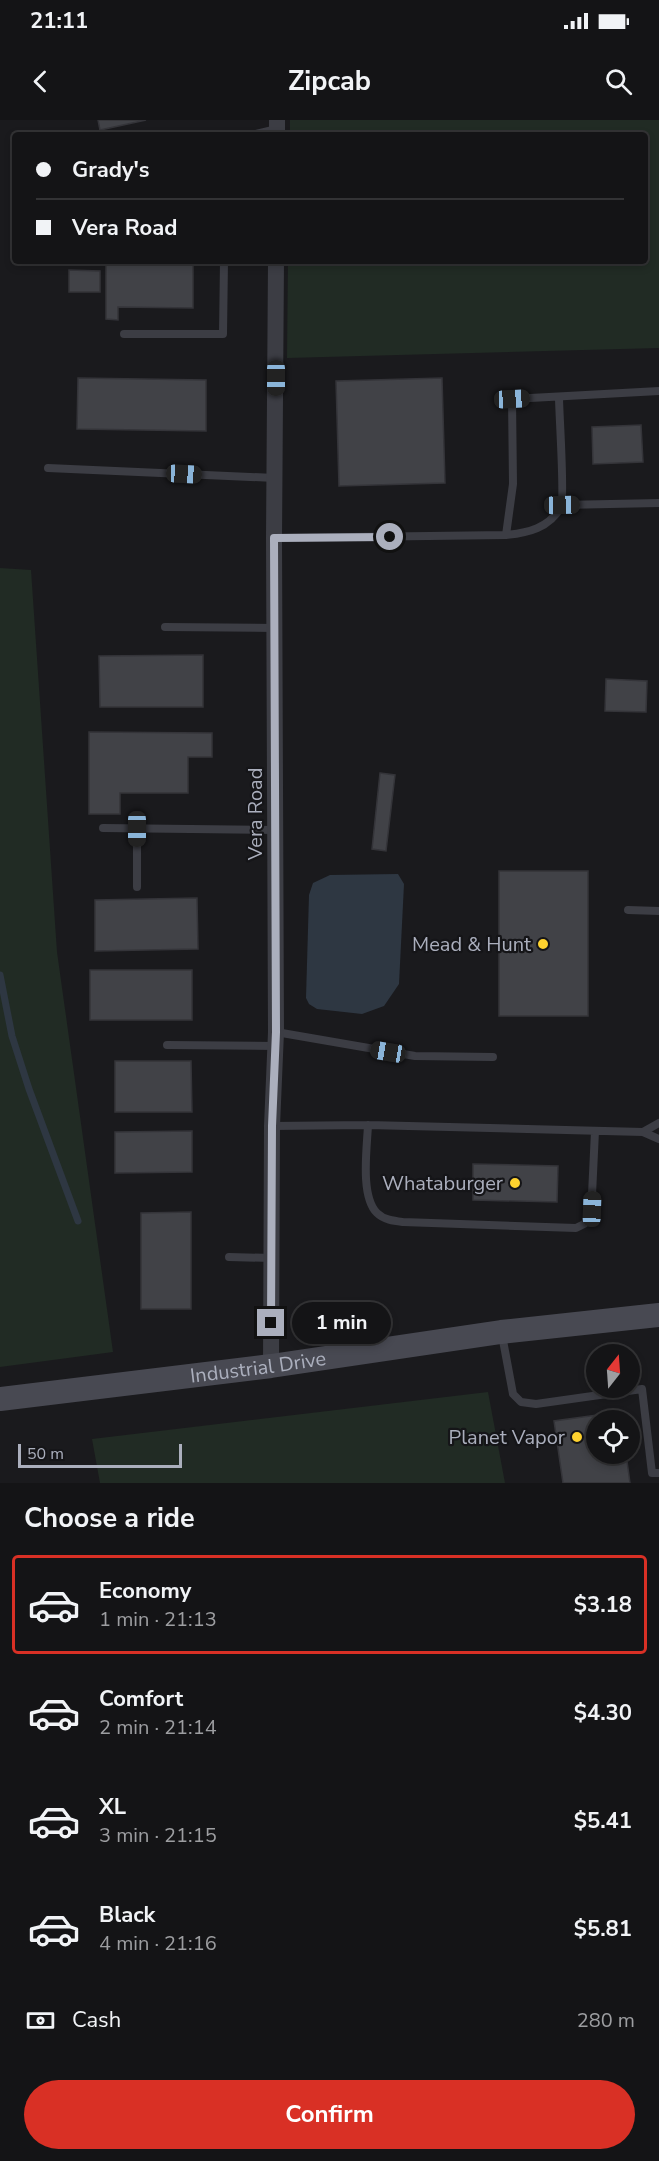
<!DOCTYPE html>
<meta charset="utf-8">
<style>
:root{--surface:#141416;--page:#1d1d1f;--text:#f1f3f6;--muted:#9d9ea1;--line:#333335;--accent:#d93025}
body{margin:0;font-family:"Nunito Sans",sans-serif;background:var(--page);color:var(--text);height:100vh;display:flex;flex-direction:column;font-size:22px;white-space:nowrap}
*{box-sizing:border-box;margin:0}
p{font-size:20px;color:var(--muted)}
.icon{flex:none;width:33px;height:33px;fill:none;stroke:currentColor;stroke-width:2;stroke-linecap:round;stroke-linejoin:round}
.map{position:relative;height:1363px;overflow:hidden}
.panel{display:flex;flex-direction:column;background:var(--surface);flex:1}
.panel>*{flex:none}
.guide{position:absolute;left:12px;top:12px;width:636px;height:132px;border-radius:6px;box-shadow:0 3px 9px #0003,0 0 0 2px var(--line);display:grid;align-content:center;height:132px;padding:0 24px;background:var(--surface)}
.needle{width:39px;rotate:17deg}
.controls{position:absolute;left:586px;top:1224px;display:grid;gap:12px}
.controls a{display:grid;place-items:center;width:54px;height:54px;border-radius:50%;background:var(--surface);box-shadow:0 3px 9px #0003,0 0 0 2px var(--line);font-size:30px}
.scale{position:absolute;left:18px;bottom:15px;width:164px;box-sizing:border-box;padding-left:6px;border:3px solid #abafbd;border-top:0;font-size:16px;line-height:21px;white-space:nowrap;color:#abafbd;-webkit-text-stroke:4px #151518;paint-order:stroke}
.end{position:absolute;width:27px;height:27px;margin:-14px;border:8px solid #abafbd;background:#111;box-shadow:0 0 0 3px #111}
.from{border-radius:50%}
.bubble{position:absolute;height:42px;border-radius:21px;background:var(--surface);box-shadow:0 3px 9px #0003,0 0 0 2px var(--line);font-size:20px;font-weight:700;line-height:42px;text-align:center}
.car{position:absolute;width:18px;height:36px;margin:-18px -9px;border-radius:8px;box-shadow:0 0 4px 2px #0007;background:linear-gradient(#222 24%,#8ab4d8 0 40%,#222 0 76%,#8ab4d8 0 86%,#222 0)}
.guide b{display:flex;align-items:center;gap:21px;height:57px;font-size:22px}
.guide b+b{border-top:2px solid var(--line)}
.guide i{width:15px;height:15px;background:var(--text)}
ul{padding:0;list-style:none}
li{display:flex;align-items:center;gap:18px;height:99px;margin:0 12px 9px;padding:0 12px;border:3px solid transparent;border-radius:6px}
li div{flex:1}
li b{display:block;font-size:22px}
li em{font-style:normal;font-weight:700}
li.active{border-color:var(--accent)}
li>.icon{width:54px;height:54px;stroke-width:1.5}
h2{padding:0 24px;font-size:27px;line-height:72px}
.pay{display:flex;align-items:center;gap:15px;height:66px;padding:0 24px;font-size:22px}
.pay p{margin-inline-start:auto}
.button{display:flex;gap:12px;margin-top:auto;padding:12px 24px}
.button a{flex:1;height:69px;border-radius:36px;background:var(--accent);color:#fff;font-size:24px;font-weight:700;line-height:69px;text-align:center}
.status{display:flex;justify-content:space-between;align-items:center;height:42px;padding:0 30px;background:var(--surface);direction:ltr}
.status svg{height:16px;fill:currentColor}
header{display:flex;justify-content:space-between;align-items:center;height:78px;padding:0 24px;background:var(--surface);font-size:27px;font-weight:700}
.map>svg:first-child{display:block}
</style>
<div class="status"><b>21:11</b><svg viewBox="0 0 49 12"><path d="M0 12V9h3v3zM5 12V6h3v6zM10 12V3h3v9zM15 12V0h3v12zM26 1h20v11H26zM47 4h2v5h-2z"/></svg></div>
<header><svg class="icon" aria-label="back" viewBox="0 0 24 24"><path d="M15 5l-7 7 7 7"/></svg>Zipcab<svg class="icon" aria-label="search" viewBox="0 0 24 24"><circle cx="10" cy="10" r="6"/><path d="M15 15l6 6"/></svg></header>
<div class="map">
<svg width="659" height="1363" viewBox="0 0 659 1363">
<rect width="100%" height="100%" fill="#1a1a1d"/>
<path fill="#212b24" d="M290,0H659V228L287,238L288,141H645V15H290Z
M0,448L31,450L57,832L113,1232L0,1247Z
M488,1272L505,1363H100L92,1319Z"/>
<path fill="#2e3742" d="M398,754L404,764L399,864L384,886L362,894L317,889L309,884L306,878L309,775L313,763L330,755Z"/>
<g fill="none" stroke-linecap="round" stroke-linejoin="round">
<path stroke="#2e3742" stroke-width="7" d="M0,855L12,916L29,969L78,1101"/>
</g>
<path fill="#414247" stroke="#343439" stroke-width="1.5" d="M98,0H146L100,10Z
M106,141H193V188L118,187V200L106,199Z
M69,150L100,151V172H69Z
M78,258L206,260V311L77,309Z
M442,258L445,363L339,366L336,261Z
M641,305L643,342L593,344L592,307Z
M203,535V587H100L99,536Z
M606,559L647,561L646,592L605,591Z
M89,612L212,613V637H188V673H120V694H89Z
M380,653L395,655L386,731L372,729Z
M499,751H588V896H499Z
M197,778L198,829L95,831V780Z
M90,850H192V900H90Z
M115,941H191L192,992H115Z
M192,1011V1052L115,1053V1012Z
M473,1044L558,1046L557,1082L473,1080Z
M191,1092V1189H141V1093Z
M619,1292L621,1300H597V1334H626L630,1363H563L554,1301Z"/>
<g fill="none" stroke-linecap="round" stroke-linejoin="round">
<path stroke="#3c3d44" stroke-width="8" d="M251,15L277,9
M124,214H223L224,141
M48,348L275,358
M562,385L659,383
M506,415L513,364L512,279L659,271
M274,418L506,415C528,413 549,408 561,387C565,379 559,293 559,277
M165,507L275,508
M103,708L276,710
M137,767V709
M628,790L659,791
M276,912L415,936L493,937
M167,925L276,926
M368,1005C367,1028 360,1076 377,1093C384,1100 394,1101 403,1102L576,1108L584,1104L591,1096L595,1011
M272,1006L368,1005L643,1012L659,1019
M643,1012L659,1003
M229,1137L272,1138
M502,1215L513,1274L521,1282L536,1284L642,1269L652,1353H659"/>
<path stroke="#3c3d44" stroke-width="16" d="M277,15V0
M271,1246L272,1006L276,912L274,418L276,141"/>
<path stroke="#484952" stroke-width="24" id="s1" d="M0,1279L271,1246L501,1212L659,1195"/>
</g>
<g fill="none" stroke-linecap="round" stroke-linejoin="round">
<path stroke="#abafbd" stroke-width="8" d="M271,1203L272,1006L276,912L274,418L390,417"/>
</g>
<g fill="#ffd32f" stroke="#151518" stroke-width="2">
<circle cx="543" cy="824" r="6"/>
<circle cx="515" cy="1063" r="6"/>
<circle cx="577" cy="1317" r="6"/>
</g>
<g text-anchor="middle" dominant-baseline="central" stroke-width="4.5" stroke-linejoin="round" paint-order="stroke">
<g font-size="20" fill="#abafbd" stroke="#151518">
<text transform="translate(255 694) rotate(-90)">Vera Road</text>
<text stroke="none"><textPath href="#s1" startOffset="260">Industrial Drive</textPath></text>
</g>
<g font-size="20" fill="#abafbd" stroke="#151518" text-anchor="end">
<text x="531" y="824">Mead &amp; Hunt</text>
<text x="503" y="1063">Whataburger</text>
<text x="565" y="1317">Planet Vapor</text>
</g>
</g>
</svg>
<div class="controls">
<a><svg class="needle" viewBox="-14 -14 28 28"><path d="M0-13l5 13h-10z" fill="#e53935"/><path d="M0 13l5-13h-10z" fill="#9d9ea1"/></svg></a>
<a><svg class="icon" aria-label="locate" viewBox="0 0 24 24"><circle cx="12" cy="12" r="6"/><path d="M12 2v4M12 18v4M2 12h4M18 12h4"/></svg></a>
</div>
<div class="scale">50 m</div>
<i class="end from" style="left:390px;top:417px"></i>
<i class="end" style="left:271px;top:1203px"></i>
<div class="bubble" style="left:292px;top:1182px;width:99px">1 min</div>
<i class="car" style="left:276px;top:258px;rotate:180deg"></i>
<i class="car" style="left:512px;top:279px;rotate:87deg"></i>
<i class="car" style="left:184px;top:354px;rotate:93deg"></i>
<i class="car" style="left:562px;top:385px;rotate:89deg"></i>
<i class="car" style="left:137px;top:709px;rotate:180deg"></i>
<i class="car" style="left:388px;top:932px;rotate:280deg"></i>
<i class="car" style="left:592px;top:1089px;rotate:2deg"></i>
<div class="guide">
<b><i class="from"></i>Grady's</b>
<b><i></i>Vera Road</b>
</div>
</div>
<section class="panel">
<h2>Choose a ride</h2>
<ul>
<li class="active"><svg class="icon" aria-label="car" viewBox="0 0 24 24"><path d="M5 17H2v-5l4-1 3-4h7l3 4 3 1v5h-3M9 17h6M6 11h13"/><circle cx="7" cy="17" r="2"/><circle cx="17" cy="17" r="2"/></svg><div><b>Economy</b><p>1 min · 21:13</p></div><em>$3.18</em></li>
<li><svg class="icon" aria-label="car" viewBox="0 0 24 24"><path d="M5 17H2v-5l4-1 3-4h7l3 4 3 1v5h-3M9 17h6M6 11h13"/><circle cx="7" cy="17" r="2"/><circle cx="17" cy="17" r="2"/></svg><div><b>Comfort</b><p>2 min · 21:14</p></div><em>$4.30</em></li>
<li><svg class="icon" aria-label="car" viewBox="0 0 24 24"><path d="M5 17H2v-5l4-1 3-4h7l3 4 3 1v5h-3M9 17h6M6 11h13"/><circle cx="7" cy="17" r="2"/><circle cx="17" cy="17" r="2"/></svg><div><b>XL</b><p>3 min · 21:15</p></div><em>$5.41</em></li>
<li><svg class="icon" aria-label="car" viewBox="0 0 24 24"><path d="M5 17H2v-5l4-1 3-4h7l3 4 3 1v5h-3M9 17h6M6 11h13"/><circle cx="7" cy="17" r="2"/><circle cx="17" cy="17" r="2"/></svg><div><b>Black</b><p>4 min · 21:16</p></div><em>$5.81</em></li>
</ul>
<div class="pay"><svg class="icon" aria-label="cash" viewBox="0 0 24 24"><path d="M3 7h18v10H3z"/><circle cx="12" cy="12" r="2"/></svg>Cash<p>280 m</p></div>
<div class="button"><a>Confirm</a></div>
</section>
